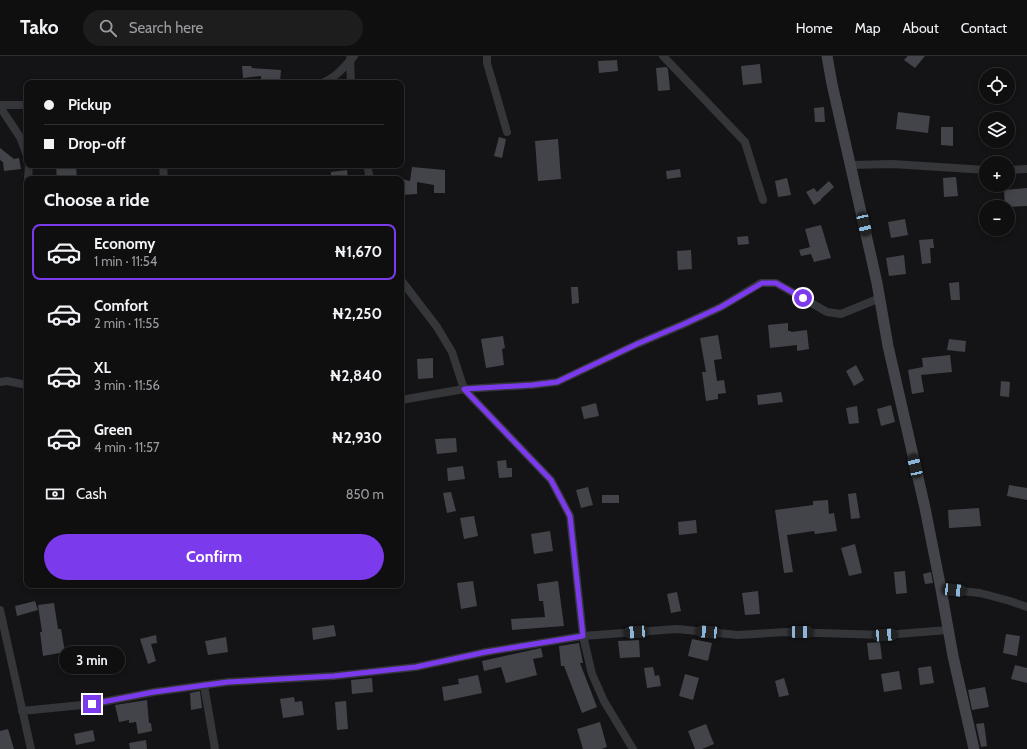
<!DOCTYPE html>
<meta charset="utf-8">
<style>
:root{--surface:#0f0f10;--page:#1d1d1e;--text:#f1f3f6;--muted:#9b9c9f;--line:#2f2f30;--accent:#7c3aed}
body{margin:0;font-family:Cabin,sans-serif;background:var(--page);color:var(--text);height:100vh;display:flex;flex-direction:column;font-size:15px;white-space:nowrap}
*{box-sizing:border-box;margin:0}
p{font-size:13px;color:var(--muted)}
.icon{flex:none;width:22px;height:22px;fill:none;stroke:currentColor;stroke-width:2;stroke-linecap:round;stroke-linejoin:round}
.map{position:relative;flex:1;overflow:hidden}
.drawer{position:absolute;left:24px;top:120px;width:380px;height:412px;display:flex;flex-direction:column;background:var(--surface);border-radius:8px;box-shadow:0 2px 6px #0003,0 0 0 1px var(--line)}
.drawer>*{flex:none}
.banner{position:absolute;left:24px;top:24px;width:380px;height:88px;border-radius:8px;box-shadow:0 2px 6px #0003,0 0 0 1px var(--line);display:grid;align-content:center;height:88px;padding:0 20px;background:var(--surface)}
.tools{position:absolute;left:979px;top:12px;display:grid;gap:8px}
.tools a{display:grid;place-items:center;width:36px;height:36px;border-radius:50%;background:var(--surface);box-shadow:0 2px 6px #0003,0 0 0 1px var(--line);font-size:20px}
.end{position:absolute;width:18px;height:18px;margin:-9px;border:5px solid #7c3aed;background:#fff;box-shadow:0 0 0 2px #fff}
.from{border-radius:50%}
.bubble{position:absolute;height:28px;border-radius:14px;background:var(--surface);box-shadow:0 2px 6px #0003,0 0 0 1px var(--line);font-size:13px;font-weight:800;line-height:28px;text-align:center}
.car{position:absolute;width:12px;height:24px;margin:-12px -6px;border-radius:5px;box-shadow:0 0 3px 1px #0007;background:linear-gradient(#222 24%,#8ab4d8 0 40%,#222 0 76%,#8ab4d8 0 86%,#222 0)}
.banner b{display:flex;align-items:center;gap:14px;height:38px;font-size:15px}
.banner b+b{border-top:1px solid var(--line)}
.banner i{width:10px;height:10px;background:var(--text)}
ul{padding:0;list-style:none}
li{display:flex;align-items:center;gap:12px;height:56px;margin:0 8px 6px;padding:0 12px;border:2px solid transparent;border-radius:8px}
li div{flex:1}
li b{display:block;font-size:15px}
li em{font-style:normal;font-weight:800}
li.on{border-color:var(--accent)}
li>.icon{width:36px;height:36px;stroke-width:1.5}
h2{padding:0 20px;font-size:18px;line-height:48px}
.pay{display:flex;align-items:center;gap:10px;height:44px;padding:0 20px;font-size:15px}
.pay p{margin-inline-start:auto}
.cta{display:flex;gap:8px;margin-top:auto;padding:8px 20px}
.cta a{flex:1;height:46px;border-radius:24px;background:var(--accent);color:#fff;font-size:16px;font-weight:800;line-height:46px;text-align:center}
header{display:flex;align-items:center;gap:24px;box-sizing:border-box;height:56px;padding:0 20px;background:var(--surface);border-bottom:1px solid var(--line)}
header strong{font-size:19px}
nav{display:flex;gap:22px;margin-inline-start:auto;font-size:14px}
.search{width:280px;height:36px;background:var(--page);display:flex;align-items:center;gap:10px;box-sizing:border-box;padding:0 14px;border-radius:22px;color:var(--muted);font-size:15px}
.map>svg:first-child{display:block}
</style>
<header>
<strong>Tako</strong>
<div class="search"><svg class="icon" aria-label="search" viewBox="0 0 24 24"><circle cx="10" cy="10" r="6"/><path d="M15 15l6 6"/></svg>Search here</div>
<nav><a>Home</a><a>Map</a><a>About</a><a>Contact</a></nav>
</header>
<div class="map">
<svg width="1027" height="693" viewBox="0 0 1027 693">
<rect width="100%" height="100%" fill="#141416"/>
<path fill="#434449" d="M908,0H925L915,12L904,4Z
M617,4L618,15L599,17L598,5Z
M760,8L762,27L743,29L741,10Z
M242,10H251L252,12L281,14L280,27H261V20L243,22Z
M666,11L668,13L670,34L658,35L656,12Z
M824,51L825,66H815L814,52Z
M898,56L930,60L928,77L896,73Z
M941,71H953V90L941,89Z
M499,81L506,83L502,102L494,100Z
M558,83L561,123L538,125L535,85Z
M0,92L14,103L19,102L21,113L4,115L3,106L0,104Z
M70,109H76L77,123H57L56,110Z
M412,111L445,114V137H434V129L417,126V138L401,139V123L410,125Z
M680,113L681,121L667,123L666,115Z
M347,114L348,123H331V116Z
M956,121L958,140L944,141L943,122Z
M787,122L791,139L778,141L775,125Z
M829,125L834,131L821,143V144L814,149L806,136L814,132L817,136Z
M1027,132V150L1005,151L1004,134Z
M905,163L908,179L891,182L888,166Z
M821,169L831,202L814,206L811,198L801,200L799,194L810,191L805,173Z
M748,180L749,188L738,189L737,181Z
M933,183L934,192H930L931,207L922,208L919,184Z
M691,194L692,213L678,214L677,195Z
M904,199L906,218L889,220L886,202Z
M959,226L960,244H951L949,227Z
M571,231H578L579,247L572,248Z
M788,267V275H791V276L807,274L809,293L797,295V289L770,292L768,269Z
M718,279L722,303L714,304L717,325L724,324L726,337L718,338V343L706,345L702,316H706L700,282Z
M503,280L505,292L502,293L504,309L486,312L481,283Z
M949,283L966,285L965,296L947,294Z
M950,299L952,316L921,319L924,336L912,338L908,314L923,311L922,302Z
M433,302V322L418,323L417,303Z
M856,309L864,324L854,330L846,315Z
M1001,325L1010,326L1009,341L1000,340Z
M781,336L783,346L758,349L757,339Z
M596,347L599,360L584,363L581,351Z
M891,349L895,366L881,370L877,353Z
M857,350L859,367L849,368L846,352Z
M456,382L457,396L437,398L435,383Z
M506,404L507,412H512V421L499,422L497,405Z
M463,410L465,423L448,425L447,412Z
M1009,429L1027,432V444L1007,440Z
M588,431L593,449L581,452L576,434Z
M451,436L456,455L447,457L443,437Z
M856,437L860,462L851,463L848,438Z
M602,439H619V447H602Z
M828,444L829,458L834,457L837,475L815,478L814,475L787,479L793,516L784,517L775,454L813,449V445Z
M979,452L981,470L949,472L948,454Z
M474,460L478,480L464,483L460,462Z
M696,464L697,477L679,479L678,466Z
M550,475L553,495L534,498L531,478Z
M855,488L862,517L849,520L841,492Z
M905,515L907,537L896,538L894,516Z
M931,516L933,527L925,528L923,518Z
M473,525L477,550L461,553L457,527Z
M558,525L564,570L512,574L511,563L545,561L543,545H539L537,528Z
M758,535L760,558L745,559L742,537Z
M677,536L681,555L671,557L667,538Z
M35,545L38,554L17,560L15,550Z
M54,547L58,573H61L65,596L43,600L40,576H42L38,549Z
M334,569L336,580L313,584L312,572Z
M1006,578L1020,580L1017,600L1003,597Z
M156,579L157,587L151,588L156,605L148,608L140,583Z
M226,581L228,596L208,599L205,585Z
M692,583L712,587L708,605L688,600Z
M639,584L640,601L620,602L618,585Z
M880,586L882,603L869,604L867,587Z
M579,587L583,607H580L597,651L582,657L564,610H561L559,590Z
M541,592L543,601L533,603L537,619L506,627L501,611L484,615L482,605Z
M1015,609L1027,612V627L1011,623Z
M931,610L934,627L920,629L918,612Z
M653,611L655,620L659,619L661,630L647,632L644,612Z
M899,615L902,633L884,636L881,618Z
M685,618L699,622L693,644L679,640Z
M478,619L482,637L444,645L442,631L459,628L458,623Z
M372,622L373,636L352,638L351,624Z
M784,622L789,639L779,641L775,625Z
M985,631L989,651L972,654L968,634Z
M200,635L202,652L191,654L190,637Z
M294,641L295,646L302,645L304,659L283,662L280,643Z
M147,644L149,667H151L152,675L138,678L136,666L129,667V664L119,666L115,649Z
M346,645L348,673L337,674L335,646Z
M600,666L607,691L601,693H583L577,673Z
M984,667L987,690L981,691L976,668Z
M706,668L714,688L702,693H695L688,675Z
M8,673L14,693H0V675Z
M93,674L95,685L76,689L74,678Z
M146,684L147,693H130L129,687Z"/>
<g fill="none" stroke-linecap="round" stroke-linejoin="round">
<path stroke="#35363a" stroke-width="8" d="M487,0V7L507,76
M663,0L745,86L763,144
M350,3L351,27
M322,27C336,22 345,10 354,0
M0,49H27
M0,51L20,81L27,99
M163,109L164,123
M367,109L370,123
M852,109L892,108L986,114
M1008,114L1027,113
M28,123L29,109
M27,135V133
M401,224L437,271L452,296L464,333L551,424L570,460L583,580L592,618L604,645L633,693
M0,326L7,325L27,329
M401,344L464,333L532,329L557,326L637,288L684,268L721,251L761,227H776L827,256L841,258L880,242
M941,533L980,537L1010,545L1027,551
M0,554L31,693
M204,629L215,693
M22,655L92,648L154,636L228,626L334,620L416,611L486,596L583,580L677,573L738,579L786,576L885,579L948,574"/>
<path stroke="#44454a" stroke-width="11" d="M827,0L832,28L877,227L888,290L925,452L941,533L953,600L974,693"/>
</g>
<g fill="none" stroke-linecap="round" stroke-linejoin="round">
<path stroke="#7c3aed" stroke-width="5" d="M92,648L154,636L228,626L334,620L416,611L486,596L583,580L570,460L551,424L464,333L532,329L557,326L637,288L684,268L721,251L762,227H776L803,242"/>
</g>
</svg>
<div class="tools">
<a><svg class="icon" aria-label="locate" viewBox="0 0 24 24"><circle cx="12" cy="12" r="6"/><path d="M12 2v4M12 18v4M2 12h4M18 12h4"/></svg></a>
<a><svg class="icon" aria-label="layers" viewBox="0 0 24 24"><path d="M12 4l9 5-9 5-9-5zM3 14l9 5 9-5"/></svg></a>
<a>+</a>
<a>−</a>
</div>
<i class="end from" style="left:803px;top:242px"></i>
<i class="end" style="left:92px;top:648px"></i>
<div class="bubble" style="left:59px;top:590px;width:66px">3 min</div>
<i class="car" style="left:864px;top:168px;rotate:167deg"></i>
<i class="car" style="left:915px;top:410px;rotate:347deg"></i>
<i class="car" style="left:954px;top:534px;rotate:96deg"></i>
<i class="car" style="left:636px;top:576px;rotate:266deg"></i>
<i class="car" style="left:708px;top:576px;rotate:274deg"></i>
<i class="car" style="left:801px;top:576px;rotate:90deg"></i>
<i class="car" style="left:885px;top:579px;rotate:86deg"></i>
<div class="banner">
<b><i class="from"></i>Pickup</b>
<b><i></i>Drop-off</b>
</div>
<section class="drawer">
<h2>Choose a ride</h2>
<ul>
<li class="on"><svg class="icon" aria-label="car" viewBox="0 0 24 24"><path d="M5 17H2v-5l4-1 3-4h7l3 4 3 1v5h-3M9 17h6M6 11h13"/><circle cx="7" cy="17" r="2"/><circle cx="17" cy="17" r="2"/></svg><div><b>Economy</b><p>1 min · 11:54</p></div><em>₦1,670</em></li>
<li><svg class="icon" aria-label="car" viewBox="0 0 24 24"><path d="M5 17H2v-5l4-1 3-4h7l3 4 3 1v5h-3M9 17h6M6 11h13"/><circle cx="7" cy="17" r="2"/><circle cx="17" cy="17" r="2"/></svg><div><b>Comfort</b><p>2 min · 11:55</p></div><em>₦2,250</em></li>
<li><svg class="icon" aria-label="car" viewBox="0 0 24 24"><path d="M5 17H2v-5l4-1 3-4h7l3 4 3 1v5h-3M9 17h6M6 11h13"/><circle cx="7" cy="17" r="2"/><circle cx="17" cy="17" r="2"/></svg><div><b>XL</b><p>3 min · 11:56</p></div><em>₦2,840</em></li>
<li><svg class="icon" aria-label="car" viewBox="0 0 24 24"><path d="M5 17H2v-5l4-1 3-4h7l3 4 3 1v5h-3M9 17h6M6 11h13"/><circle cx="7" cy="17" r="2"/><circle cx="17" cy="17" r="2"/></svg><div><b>Green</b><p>4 min · 11:57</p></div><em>₦2,930</em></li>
</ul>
<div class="pay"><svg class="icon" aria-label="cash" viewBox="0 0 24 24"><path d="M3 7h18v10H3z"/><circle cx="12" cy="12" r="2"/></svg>Cash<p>850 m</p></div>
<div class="cta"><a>Confirm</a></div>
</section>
</div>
